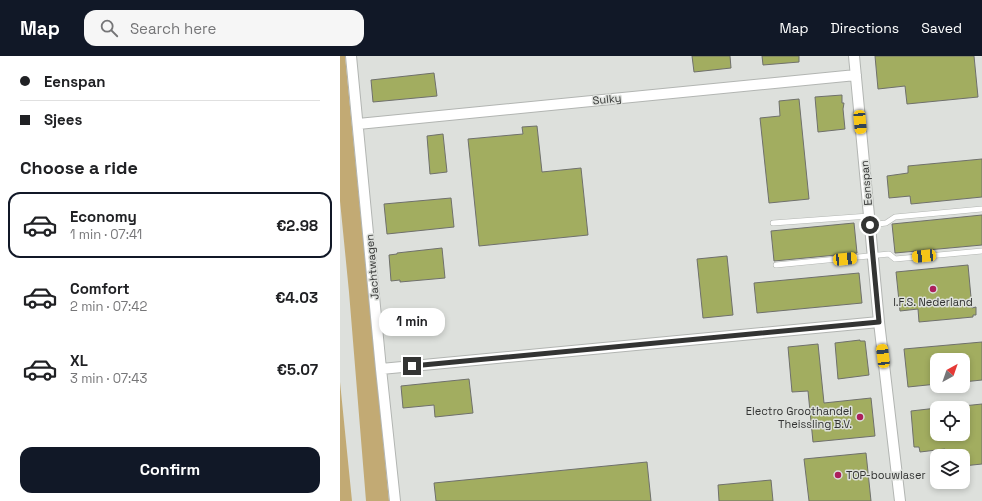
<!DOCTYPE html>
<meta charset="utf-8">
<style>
:root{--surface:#fff;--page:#f6f6f6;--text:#202124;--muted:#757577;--line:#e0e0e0;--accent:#111827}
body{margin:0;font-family:"Space Grotesk",sans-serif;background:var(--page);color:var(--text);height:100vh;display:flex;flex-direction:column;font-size:15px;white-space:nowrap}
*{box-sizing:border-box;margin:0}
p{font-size:13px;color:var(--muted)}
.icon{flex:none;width:22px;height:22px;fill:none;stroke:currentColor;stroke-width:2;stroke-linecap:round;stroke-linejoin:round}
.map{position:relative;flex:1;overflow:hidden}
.sheet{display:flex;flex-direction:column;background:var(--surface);width:340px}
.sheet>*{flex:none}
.guide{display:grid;align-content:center;height:88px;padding:0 20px;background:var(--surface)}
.needle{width:26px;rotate:40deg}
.fabs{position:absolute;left:590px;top:297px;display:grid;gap:8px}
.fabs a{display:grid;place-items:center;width:40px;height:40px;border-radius:8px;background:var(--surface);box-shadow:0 2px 6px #0003;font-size:20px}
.end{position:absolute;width:18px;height:18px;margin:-9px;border:5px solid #333433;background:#fff;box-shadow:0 0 0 2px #fff}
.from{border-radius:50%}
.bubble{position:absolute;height:28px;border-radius:12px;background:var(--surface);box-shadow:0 2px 6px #0003;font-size:13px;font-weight:600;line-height:28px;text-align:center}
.car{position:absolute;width:12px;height:24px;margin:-12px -6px;border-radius:5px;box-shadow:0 0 3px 1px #0007;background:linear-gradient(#f5c518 24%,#345 0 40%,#f5c518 0 76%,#345 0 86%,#f5c518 0)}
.guide b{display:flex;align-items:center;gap:14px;height:38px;font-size:15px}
.guide b+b{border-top:1px solid var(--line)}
.guide i{width:10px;height:10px;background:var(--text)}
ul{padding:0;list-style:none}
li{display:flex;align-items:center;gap:12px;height:66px;margin:0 8px 6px;padding:0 12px;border:2px solid transparent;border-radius:12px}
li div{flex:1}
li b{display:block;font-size:15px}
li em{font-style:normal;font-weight:600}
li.active{border-color:var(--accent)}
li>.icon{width:36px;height:36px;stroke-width:1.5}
h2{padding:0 20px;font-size:18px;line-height:48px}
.cta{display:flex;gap:8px;margin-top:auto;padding:8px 20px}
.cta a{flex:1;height:46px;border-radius:12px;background:var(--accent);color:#fff;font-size:16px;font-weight:600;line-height:46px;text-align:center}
header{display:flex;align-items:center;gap:24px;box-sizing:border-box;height:56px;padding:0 20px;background:var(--accent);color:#fff}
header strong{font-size:19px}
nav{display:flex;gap:22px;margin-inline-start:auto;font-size:14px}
.search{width:280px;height:36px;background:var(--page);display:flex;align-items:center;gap:10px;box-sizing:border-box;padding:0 14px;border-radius:12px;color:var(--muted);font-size:15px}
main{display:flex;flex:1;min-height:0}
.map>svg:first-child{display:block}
</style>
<header>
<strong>Map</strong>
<div class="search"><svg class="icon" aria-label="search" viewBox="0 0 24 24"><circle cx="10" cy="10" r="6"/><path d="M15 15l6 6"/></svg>Search here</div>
<nav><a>Map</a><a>Directions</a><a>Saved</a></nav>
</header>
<main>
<section class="sheet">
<div class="guide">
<b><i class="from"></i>Eenspan</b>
<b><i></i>Sjees</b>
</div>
<h2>Choose a ride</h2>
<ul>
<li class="active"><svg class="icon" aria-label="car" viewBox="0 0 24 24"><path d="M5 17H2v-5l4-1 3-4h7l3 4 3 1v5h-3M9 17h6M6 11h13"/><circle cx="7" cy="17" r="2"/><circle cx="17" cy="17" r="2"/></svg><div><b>Economy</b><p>1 min · 07:41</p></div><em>€2.98</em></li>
<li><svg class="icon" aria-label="car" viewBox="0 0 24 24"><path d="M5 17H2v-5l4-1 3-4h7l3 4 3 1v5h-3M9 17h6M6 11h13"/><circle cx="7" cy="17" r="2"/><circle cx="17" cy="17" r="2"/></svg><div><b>Comfort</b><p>2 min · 07:42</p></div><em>€4.03</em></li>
<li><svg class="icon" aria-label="car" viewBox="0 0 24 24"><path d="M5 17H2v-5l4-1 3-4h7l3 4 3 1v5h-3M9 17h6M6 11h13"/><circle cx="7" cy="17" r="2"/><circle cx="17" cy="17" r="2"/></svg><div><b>XL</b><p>3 min · 07:43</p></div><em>€5.07</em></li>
</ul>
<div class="cta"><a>Confirm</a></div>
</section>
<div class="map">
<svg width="642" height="445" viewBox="0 0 642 445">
<rect width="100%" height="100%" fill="#dde0dc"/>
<path fill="#c2aa74" d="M0,0H5L49,445H26L9,236L0,145Z
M0,326L12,445H0Z"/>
<path fill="#a2ad60" stroke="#6f706c" d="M352,0H390L391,12L354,16Z
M422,0H459V6L423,9Z
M535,0H634L638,41L567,48L565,30L538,33Z
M94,17L97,40L33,46L31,24Z
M502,39V47H504L503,53L505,73L478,76L475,41Z
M459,43L469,143L429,147L420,62L440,60L439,45Z
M197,70L202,116L241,112L248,179L139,190L128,83L183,78L182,71Z
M103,78L107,116L90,118L87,80Z
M642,103V141L571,148L570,140L549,142L547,120L568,117V110Z
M111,142L114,171L47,178L44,148Z
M642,159V189L555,197L552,168Z
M514,167L517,197L434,205L431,175Z
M102,192L105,222L60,226V224L51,225L49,199L57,198V197Z
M387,200L393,259L363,262L357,203Z
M628,209L632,252L636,251V259H633V261L579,266L578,253L560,255L556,216Z
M519,217L522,247L417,257L414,227Z
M520,284V285H525L529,319L498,323L495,287Z
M642,286V324L623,326V304H597V328L568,331L564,293Z
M478,288L484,347L531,342L535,380L473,386L468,335L452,336L448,291Z
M129,323L133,357L95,361L94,349L63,352L61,330Z
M642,348V408L623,410V400H605V393L580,396L579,391H574L571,355L597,352V378H623V350Z
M526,397L531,445H469L464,403Z
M307,406L311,445H96L94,427Z
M431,424L433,445H379L378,429Z"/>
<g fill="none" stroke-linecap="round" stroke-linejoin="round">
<g stroke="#b2b5b2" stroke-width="6">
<path id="lane" d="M433,167L529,160
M530,169L546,167L555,161L642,153
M436,209L549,198L555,203L642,195"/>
</g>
<g stroke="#b2b5b2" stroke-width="12">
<path id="street" d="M11,0L41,313L55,445
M514,0L539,266L560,445
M18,68L516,19
M41,313L539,266"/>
</g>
<use href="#lane" stroke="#fff" stroke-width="5"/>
<use href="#street" stroke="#fff" stroke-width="10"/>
</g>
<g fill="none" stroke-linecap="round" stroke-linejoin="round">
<path stroke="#333433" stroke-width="5" d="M72,310L539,266L530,169"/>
</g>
<g fill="#ac1f5c" stroke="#dde0dc" stroke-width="1.5">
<circle cx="593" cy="233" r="4"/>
<circle cx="520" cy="361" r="4"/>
<circle cx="498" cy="419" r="4"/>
</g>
<g text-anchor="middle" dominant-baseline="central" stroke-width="3" stroke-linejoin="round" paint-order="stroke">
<g font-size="11" fill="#333433" stroke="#dde0dc">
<text transform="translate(267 43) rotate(-6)">Sulky</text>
<text transform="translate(526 127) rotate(-95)">Eenspan</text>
<text transform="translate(32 211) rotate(-95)">Jachtwagen</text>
</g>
<g font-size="11" fill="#333433" stroke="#dde0dc">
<text x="593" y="246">I.F.S. Nederland</text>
<text x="512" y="355" text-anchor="end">Electro Groothandel<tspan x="512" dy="13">Theissling B.V.</tspan></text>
<text x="506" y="419" text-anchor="start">TOP-bouwlaser</text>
</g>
</g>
</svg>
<div class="fabs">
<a><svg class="needle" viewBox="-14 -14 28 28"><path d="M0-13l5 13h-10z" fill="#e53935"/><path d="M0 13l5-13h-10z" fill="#757577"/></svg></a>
<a><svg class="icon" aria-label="locate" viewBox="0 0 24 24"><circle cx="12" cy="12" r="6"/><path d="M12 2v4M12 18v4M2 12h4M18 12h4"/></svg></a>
<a><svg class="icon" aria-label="layers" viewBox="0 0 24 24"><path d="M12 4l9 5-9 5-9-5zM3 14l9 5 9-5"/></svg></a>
</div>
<i class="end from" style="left:530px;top:169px"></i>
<i class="end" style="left:72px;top:310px"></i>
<div class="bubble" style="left:39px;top:252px;width:66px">1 min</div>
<i class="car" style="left:520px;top:66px;rotate:175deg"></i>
<i class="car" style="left:584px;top:200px;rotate:264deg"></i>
<i class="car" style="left:505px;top:203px;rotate:84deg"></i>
<i class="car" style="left:543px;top:300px;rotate:353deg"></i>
</div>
</main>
